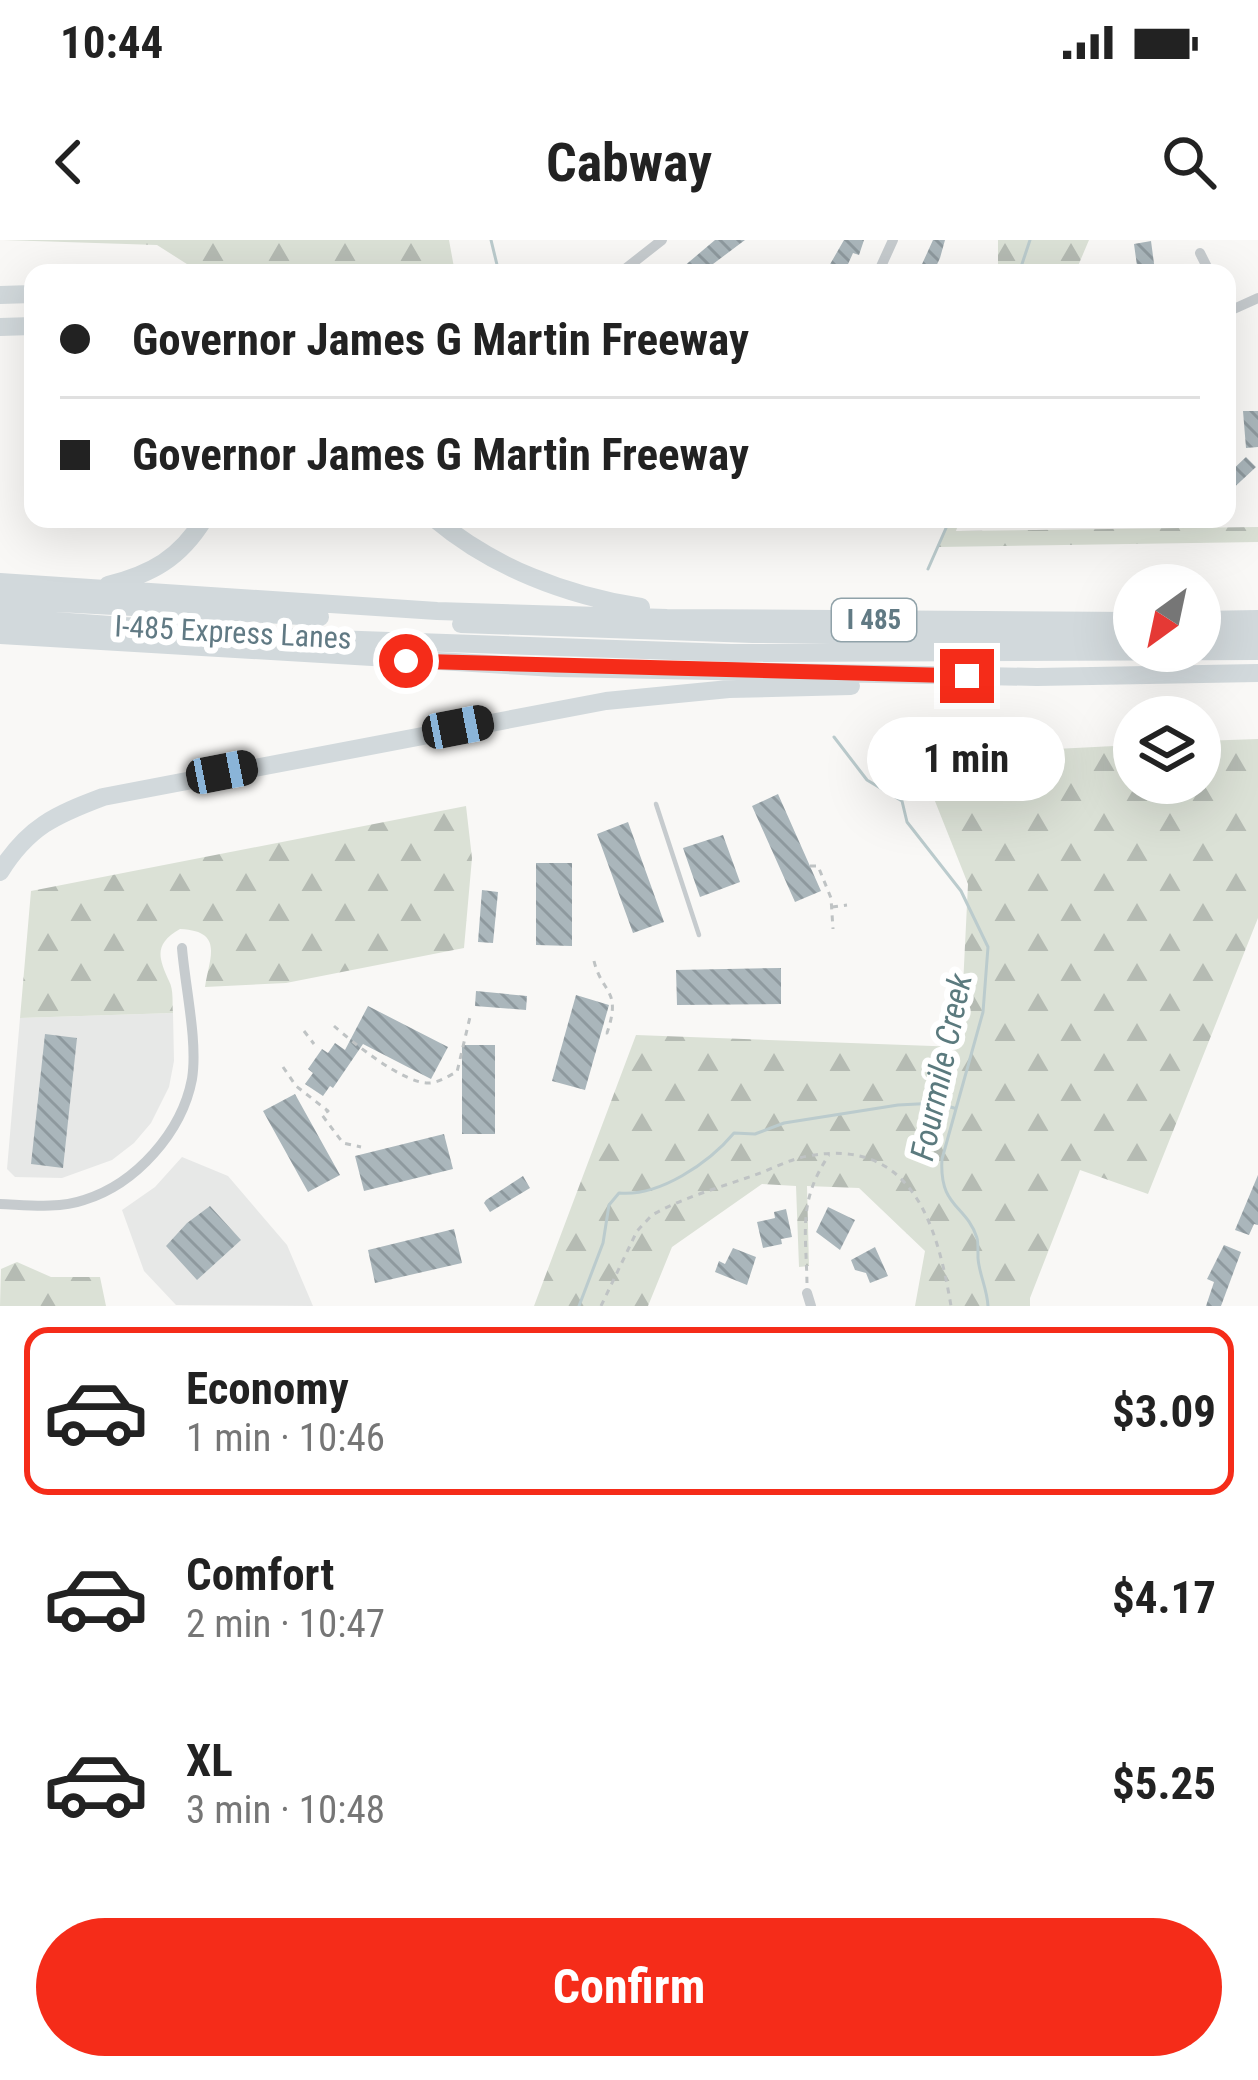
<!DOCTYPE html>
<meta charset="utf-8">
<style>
:root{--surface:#fff;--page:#f6f6f6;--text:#222;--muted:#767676;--line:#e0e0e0;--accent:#f52c19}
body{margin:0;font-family:"Roboto Condensed",sans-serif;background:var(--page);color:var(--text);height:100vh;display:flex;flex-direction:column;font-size:45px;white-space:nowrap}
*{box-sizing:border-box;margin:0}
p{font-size:39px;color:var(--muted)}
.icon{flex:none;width:66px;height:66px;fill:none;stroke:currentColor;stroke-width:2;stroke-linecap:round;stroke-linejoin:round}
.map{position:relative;height:1066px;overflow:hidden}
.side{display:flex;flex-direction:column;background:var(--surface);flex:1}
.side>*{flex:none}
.top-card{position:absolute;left:24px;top:24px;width:1212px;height:264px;border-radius:24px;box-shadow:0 12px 48px #0002;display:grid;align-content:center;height:264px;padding:0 36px;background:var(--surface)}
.needle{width:78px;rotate:213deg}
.controls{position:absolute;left:1113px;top:324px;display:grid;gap:24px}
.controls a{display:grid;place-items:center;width:108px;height:108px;border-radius:50%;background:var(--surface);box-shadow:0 12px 48px #0002;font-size:60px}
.end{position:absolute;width:54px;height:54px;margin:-27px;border:15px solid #f52c19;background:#fff;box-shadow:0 0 0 6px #fff}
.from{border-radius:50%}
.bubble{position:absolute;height:84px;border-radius:42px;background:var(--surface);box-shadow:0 12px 48px #0002;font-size:39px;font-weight:700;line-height:84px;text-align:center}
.car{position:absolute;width:36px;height:72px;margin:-36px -18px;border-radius:15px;box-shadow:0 0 9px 3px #0007;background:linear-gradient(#222 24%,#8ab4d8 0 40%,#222 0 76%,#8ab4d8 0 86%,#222 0)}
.top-card b{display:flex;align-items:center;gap:42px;height:114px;font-size:45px}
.top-card b+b{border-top:3px solid var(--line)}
.top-card i{width:30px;height:30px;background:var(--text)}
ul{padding:21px 0 0;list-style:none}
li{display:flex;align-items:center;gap:36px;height:168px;margin:0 24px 18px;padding:0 12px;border:6px solid transparent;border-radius:24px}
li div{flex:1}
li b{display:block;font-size:45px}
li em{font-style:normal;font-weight:700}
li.current{border-color:var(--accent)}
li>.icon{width:108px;height:108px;stroke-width:1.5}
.button{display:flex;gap:24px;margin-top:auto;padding:24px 36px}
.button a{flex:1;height:138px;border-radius:72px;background:var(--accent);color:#fff;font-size:48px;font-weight:700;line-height:138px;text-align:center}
.status{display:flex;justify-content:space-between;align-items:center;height:84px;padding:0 60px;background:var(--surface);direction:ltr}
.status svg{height:33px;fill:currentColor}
header{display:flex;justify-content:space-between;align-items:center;height:156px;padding:0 36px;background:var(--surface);font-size:54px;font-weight:700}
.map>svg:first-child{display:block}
</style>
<div class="status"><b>10:44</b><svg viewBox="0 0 49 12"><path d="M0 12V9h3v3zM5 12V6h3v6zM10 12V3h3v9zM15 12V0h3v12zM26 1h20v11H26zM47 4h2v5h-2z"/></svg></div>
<header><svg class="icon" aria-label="back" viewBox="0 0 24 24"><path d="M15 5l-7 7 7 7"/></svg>Cabway<svg class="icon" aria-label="search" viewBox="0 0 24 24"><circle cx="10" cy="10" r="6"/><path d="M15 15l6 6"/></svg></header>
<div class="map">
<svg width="1258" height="1066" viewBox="0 0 1258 1066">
<defs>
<pattern id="forest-firs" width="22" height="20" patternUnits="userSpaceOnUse" patternTransform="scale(3)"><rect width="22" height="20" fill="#dbe1d6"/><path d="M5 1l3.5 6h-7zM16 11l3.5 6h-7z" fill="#b5bbb3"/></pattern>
<pattern id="building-back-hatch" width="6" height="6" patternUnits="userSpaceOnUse" patternTransform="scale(3)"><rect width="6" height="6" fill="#aab6bb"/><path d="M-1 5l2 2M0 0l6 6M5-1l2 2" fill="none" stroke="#8e999e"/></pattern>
</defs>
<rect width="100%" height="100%" fill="#f9f8f6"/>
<path fill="#e7e8e7" d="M173,773L174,821L169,847L151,883L134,903L112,920L62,938L15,937L7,929L20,778Z
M182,917L228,936L287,1005L313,1066L176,1065L144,1031L122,970L155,947Z"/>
<path fill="url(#forest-firs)" d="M3,0H449L455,33H201L157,5Z
M998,0H1089L1075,33H998Z
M949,279H960L956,291L1258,287V302L938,307Z
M1258,499V678L1148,954L1080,930L1030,1058V1066H915L925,1011L859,948L807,946L809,1026L799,1027L796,946L762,944L672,1007L648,1066H534L636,795L960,807L968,644L917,516L1134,505V543H1200V501Z
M466,566L472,618L464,708L286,743L205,747C209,718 225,691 180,689C154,704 158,717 169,741C174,750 172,763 173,773L20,778L31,651Z
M17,1022L51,1037H100L106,1066H0L1,1029Z"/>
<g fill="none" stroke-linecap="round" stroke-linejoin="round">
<path stroke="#bbcbcd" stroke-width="3" d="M491,0L499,33
M1019,33L1030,0
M568,279L570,281
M928,329L950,279
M834,497L867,540L902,561L907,582L961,651L988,707L983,772L942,919C939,968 966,964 977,998C978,999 978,1017 978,1018C979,1034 987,1048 988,1066
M900,497L902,560
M579,1066L603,1003L609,965L619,953C659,957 709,923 734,893L755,894L784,883L898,865L937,863L954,868"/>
</g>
<path fill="url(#building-back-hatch)" d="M715,0H745L701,33H676Z
M844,0H864L859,15L853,13L844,33H825Z
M933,0H945L940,18L933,33H918Z
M1151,1L1155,31L1138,33L1134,4Z
M1243,171H1258V207L1246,208Z
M1246,217L1256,227L1227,254V235Z
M778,554L821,651L795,662L752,566Z
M628,582L664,682L633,693L597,594Z
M723,595L740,642L700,657L683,608Z
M536,623H572V706L536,705Z
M482,650L498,652L493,703L478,702Z
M781,728V764L677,765L676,730Z
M476,751L527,756L526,770L475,766Z
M576,755L609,765L585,850L552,841Z
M368,766L448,807L431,839L363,804L333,848L330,846L323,856L305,844L313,833L308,829L322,809L328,813L335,803L345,810Z
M45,794L77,798L63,928L31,924Z
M462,805H495V894H462Z
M295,854L340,935L308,952L263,871Z
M444,894L453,929L364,951L355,916Z
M1258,935V985L1254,984L1249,995L1235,990Z
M523,936L530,948L490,972L484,963L486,960Z
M210,966L241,1000L197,1040L166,1006L187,983Z
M828,967L855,980L840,1010L816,992Z
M786,969L792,997L781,999L782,1004L763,1008L757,982L775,978L774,972Z
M454,989L462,1023L375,1043L368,1010Z
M1224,1005L1241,1012L1221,1066H1206L1214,1042L1207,1039Z
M875,1007L888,1036L870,1043L866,1033L855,1030L851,1020Z
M733,1008L756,1017L747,1045L715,1032L719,1021L725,1024Z"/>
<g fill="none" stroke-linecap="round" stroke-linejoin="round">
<path stroke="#bfc3c4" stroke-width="3" stroke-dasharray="6 6" stroke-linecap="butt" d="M810,626H818L831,658L833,689
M832,667L847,665
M594,721C602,754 622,749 607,793H601
M334,786C352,802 404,844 429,843C438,843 448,836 457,832L470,777
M304,791L314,804
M283,827L296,846L328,871L322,875L343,903L361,907
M807,1043C806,990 798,961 829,915
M601,1066L637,991L652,975C684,957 721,947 755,935C772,929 790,919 808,916C911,897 937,983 951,1066"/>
<path stroke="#c6cbce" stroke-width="4.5" d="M656,564L699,695"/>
<path stroke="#c6cbce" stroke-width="10" d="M1200,13L1210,33
M620,33L662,0
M878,33L893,0
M1227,72L1258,58
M0,964C27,965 58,969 84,960C136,944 182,892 192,839C198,802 185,746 182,708
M807,1053L811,1066"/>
<path stroke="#d2d9dc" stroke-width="18" d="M0,55L33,54
M0,87L33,86
M435,279C492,327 567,356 641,367
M0,342L437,371L667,378L1134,381
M108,345C152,334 180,318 204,279
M0,360L320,377
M0,377L276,397L731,413L1258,411
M1200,380L1258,379
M461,384L753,394L1134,398
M0,395L556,428L1037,437L1258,433
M1200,397L1258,395
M0,632C28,587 55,575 103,557L606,461L729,449L851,446"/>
</g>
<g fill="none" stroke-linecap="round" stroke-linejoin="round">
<path stroke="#f52c19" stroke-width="15" d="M406,421L967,436"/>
</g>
<g text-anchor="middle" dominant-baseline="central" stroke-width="12" stroke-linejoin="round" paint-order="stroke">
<rect fill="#fff" stroke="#90a2a9" stroke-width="3" x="832" y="359" width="84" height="42" rx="9"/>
<g font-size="27" font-weight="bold" fill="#617a84">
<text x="874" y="380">I 485</text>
</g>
<g font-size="30" fill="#617a84" stroke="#fff">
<text transform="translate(233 392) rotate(3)">I-485 Express Lanes</text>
</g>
<g font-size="33" font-style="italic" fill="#5b7a7e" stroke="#fff">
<text transform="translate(941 827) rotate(-78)">Fourmile Creek</text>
</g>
</g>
</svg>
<div class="controls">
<a><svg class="needle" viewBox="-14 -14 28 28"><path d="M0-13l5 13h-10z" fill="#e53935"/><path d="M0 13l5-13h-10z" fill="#767676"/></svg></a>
<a><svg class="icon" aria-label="layers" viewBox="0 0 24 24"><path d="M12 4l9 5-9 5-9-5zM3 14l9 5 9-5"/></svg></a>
</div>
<i class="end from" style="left:406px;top:421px"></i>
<i class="end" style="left:967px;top:436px"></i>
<div class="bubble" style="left:867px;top:477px;width:198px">1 min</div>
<i class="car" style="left:458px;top:487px;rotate:79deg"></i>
<i class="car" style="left:222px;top:532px;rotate:79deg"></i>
<div class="top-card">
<b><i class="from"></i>Governor James G Martin Freeway</b>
<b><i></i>Governor James G Martin Freeway</b>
</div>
</div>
<section class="side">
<ul>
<li class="current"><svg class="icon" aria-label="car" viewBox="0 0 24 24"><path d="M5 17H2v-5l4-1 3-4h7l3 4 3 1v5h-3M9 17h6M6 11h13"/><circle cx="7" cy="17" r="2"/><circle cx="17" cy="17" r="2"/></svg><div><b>Economy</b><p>1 min · 10:46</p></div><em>$3.09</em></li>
<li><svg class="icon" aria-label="car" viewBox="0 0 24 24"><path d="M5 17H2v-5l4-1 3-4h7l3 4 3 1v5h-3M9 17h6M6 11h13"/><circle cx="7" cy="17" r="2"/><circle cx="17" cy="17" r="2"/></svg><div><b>Comfort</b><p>2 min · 10:47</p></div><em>$4.17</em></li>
<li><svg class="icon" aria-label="car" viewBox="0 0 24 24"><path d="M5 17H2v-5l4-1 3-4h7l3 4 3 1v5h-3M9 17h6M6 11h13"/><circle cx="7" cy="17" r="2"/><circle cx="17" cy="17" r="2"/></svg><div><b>XL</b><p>3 min · 10:48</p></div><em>$5.25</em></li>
</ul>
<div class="button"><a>Confirm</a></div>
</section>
